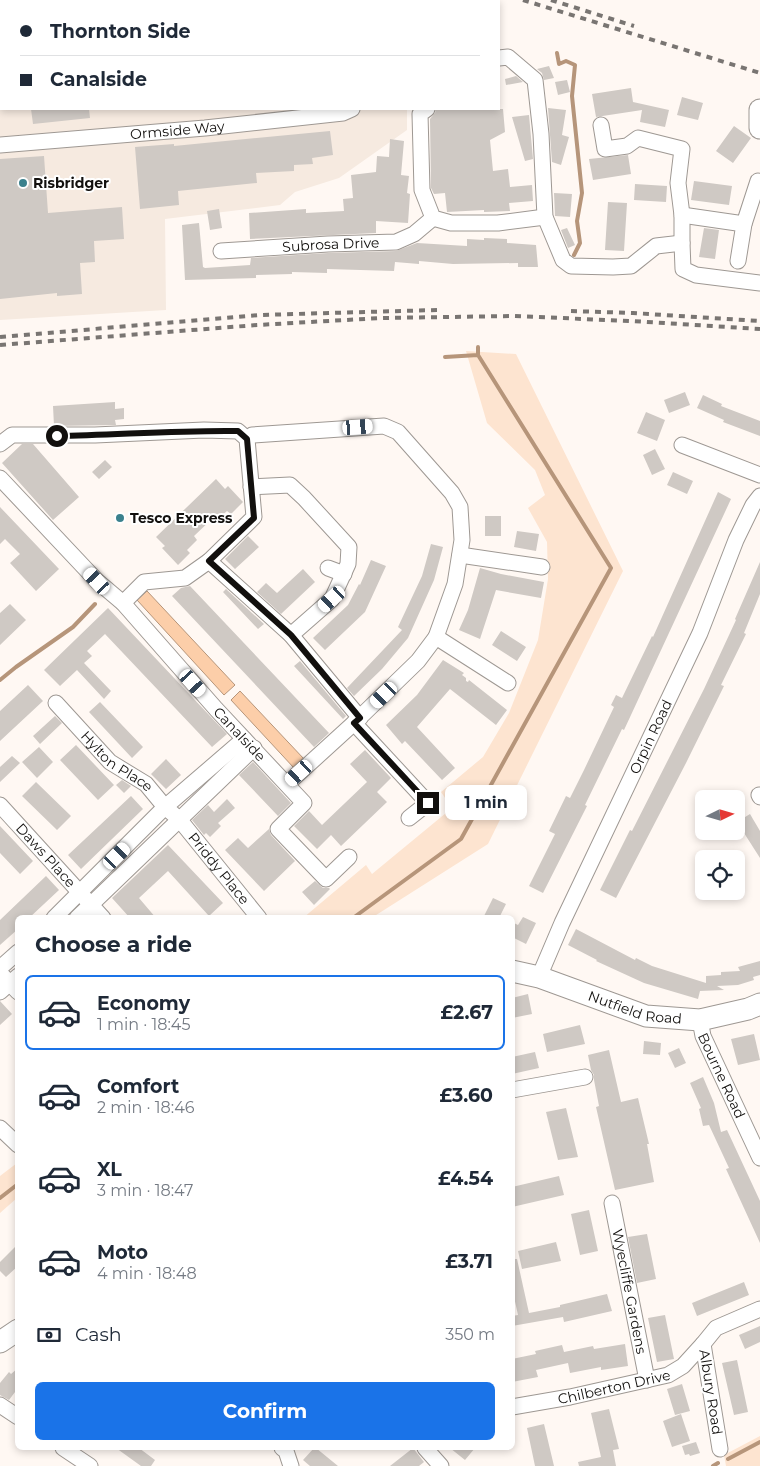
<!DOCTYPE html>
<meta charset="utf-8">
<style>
:root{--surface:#fff;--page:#f2f2f3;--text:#1f2937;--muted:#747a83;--line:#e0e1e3;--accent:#1a73e8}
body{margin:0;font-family:Montserrat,sans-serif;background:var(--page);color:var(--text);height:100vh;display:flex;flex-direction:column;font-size:19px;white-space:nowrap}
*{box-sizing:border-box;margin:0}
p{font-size:16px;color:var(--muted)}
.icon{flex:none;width:28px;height:28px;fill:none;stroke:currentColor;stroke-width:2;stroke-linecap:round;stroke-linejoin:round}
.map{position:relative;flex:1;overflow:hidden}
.side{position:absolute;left:15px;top:915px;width:500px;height:535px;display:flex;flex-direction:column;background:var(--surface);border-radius:8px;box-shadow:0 2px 8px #0003}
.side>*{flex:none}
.banner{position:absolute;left:0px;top:0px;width:500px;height:110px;box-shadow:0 2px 8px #0003;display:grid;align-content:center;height:110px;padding:0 20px;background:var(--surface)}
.needle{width:32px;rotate:85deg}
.fabs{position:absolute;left:695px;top:790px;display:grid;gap:10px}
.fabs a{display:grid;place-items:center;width:50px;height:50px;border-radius:8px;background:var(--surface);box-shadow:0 2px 8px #0003;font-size:25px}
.end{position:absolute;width:22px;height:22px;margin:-11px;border:6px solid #12100e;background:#fff;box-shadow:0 0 0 2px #fff}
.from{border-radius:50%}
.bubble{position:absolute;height:35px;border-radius:8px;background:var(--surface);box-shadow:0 2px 8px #0003;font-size:16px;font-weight:700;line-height:35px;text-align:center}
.car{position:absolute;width:15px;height:30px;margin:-15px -8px;border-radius:6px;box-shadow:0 0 4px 1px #0007;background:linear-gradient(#fff 24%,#345 0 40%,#fff 0 76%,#345 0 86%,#fff 0)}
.banner b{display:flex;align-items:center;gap:18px;height:48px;font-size:19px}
.banner b+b{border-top:1px solid var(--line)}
.banner i{width:12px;height:12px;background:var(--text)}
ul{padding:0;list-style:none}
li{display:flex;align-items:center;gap:15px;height:75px;margin:0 10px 8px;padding:0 10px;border:2px solid transparent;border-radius:8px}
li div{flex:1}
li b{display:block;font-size:19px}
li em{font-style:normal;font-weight:700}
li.on{border-color:var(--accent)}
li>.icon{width:45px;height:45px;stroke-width:1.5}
h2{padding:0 20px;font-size:22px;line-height:60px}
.pay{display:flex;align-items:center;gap:12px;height:55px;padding:0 20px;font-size:19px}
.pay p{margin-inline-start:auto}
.button{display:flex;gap:10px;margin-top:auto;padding:10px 20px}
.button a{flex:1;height:58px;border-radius:8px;background:var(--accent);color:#fff;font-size:20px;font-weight:700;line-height:58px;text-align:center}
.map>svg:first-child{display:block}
</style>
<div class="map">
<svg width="760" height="1466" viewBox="0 0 760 1466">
<rect width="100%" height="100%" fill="#fff8f3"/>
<path fill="#f6eae0" d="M0,0H441L1,1V109H407V130L339,178L295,192L280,205L165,219L166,310L0,320Z"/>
<path fill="#fde4d0" d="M466,351L516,354L623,571L488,844L373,917L303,918L366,865L372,874L452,808L441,792L483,757L509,713L538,640L548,579L547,542L528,508L545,495L535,470L487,423Z
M17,1163V1198L0,1213V1176Z
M760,1436V1466H726L724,1455Z"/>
<path fill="#fccea9" stroke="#b6957a" d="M147,591L235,685L224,695L137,600Z
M240,691L304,759L294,768L231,700Z"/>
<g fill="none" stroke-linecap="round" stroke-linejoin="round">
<path stroke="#b6957a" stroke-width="4" d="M557,53L559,64L566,61L575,65L572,96L582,193L577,221L580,243L574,255
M445,357L478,355V347
M0,680L16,667L73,627L95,604
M353,918L461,839L611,568L478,355
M0,1198L18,1184
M728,1459L760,1442
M713,1466L718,1463"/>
</g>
<path fill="#cfc9c4" d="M549,66L554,78L544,80L542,73L537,69Z
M516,76L523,82L506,85L505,79Z
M567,80L570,92L558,95L555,82Z
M631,88L633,102L669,110L665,127L640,122L642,110L596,117L592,94Z
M682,97L703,103L698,120L677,115Z
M548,108L566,110L562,135L569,137L561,165L552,162Z
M31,109H89L90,118L33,124Z
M436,109H503L505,132L490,140L493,171L508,169L510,187L532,185L533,201L509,203L510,211L484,212V210L447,212L445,193L434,194L431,188L430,119L435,113Z
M529,115L533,159L525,161L512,117Z
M734,126L751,138L733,163L716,151Z
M330,131L333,155L312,158L313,164L294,165V171L256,173L257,183L178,191L179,205L140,209L135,147L174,144V146Z
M390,139L404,141L401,175L409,176L407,193L410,194L408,223L376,221V233L250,239L249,213L306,209V213L344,211L343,199L353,198L351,175L376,172L377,156L389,157Z
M628,155L631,174L593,180L589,159Z
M44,156L48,213L122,207L124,239L94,241L95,262L80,263L82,294L57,296V293L0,299V159Z
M694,181L732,186L729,205L691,200Z
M635,184L667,186L666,202L634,200Z
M554,193L572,194L570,217L555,216Z
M608,202L627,203L624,251L605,250Z
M219,209L222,228L210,230L207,211Z
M199,223L203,267L205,268L250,265L251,258L328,253L396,251L417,243L467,246V239L484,240V238L507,239V243L536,245L538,267H518V263L453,264L419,261V264L395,262L394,271L327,269V273L292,272V274L256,275V278L185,280L182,225Z
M567,228L575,245L568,248L561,230Z
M704,228L719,230L715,259L699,257Z
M685,392L690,405L669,413L664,400Z
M703,395L722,404L721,406L760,421V436L723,422L724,420L697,408Z
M115,402V409L124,408V419L115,420L116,425L54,426L53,406Z
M646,412L665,420L657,441L637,433Z
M22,444H33L79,497L53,520L2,463Z
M655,449L665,469L652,475L643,455Z
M105,460L112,467L99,479L92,472Z
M673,472L693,481L687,494L667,485Z
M216,479L225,489L228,486L243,502L231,514L227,511L217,520L214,517L194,536L197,540L187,550L190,553L178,565L162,548L165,546L156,537Z
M718,492L731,499L631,715L624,730L622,729L585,805L587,806L543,893L529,886L555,834L549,831L566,796L570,798L584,770L614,707L611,705L616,695L622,698L652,636L653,637Z
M0,507L59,569L36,591L10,563L20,554L5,539L0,544Z
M485,516H501V536H485Z
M517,531L539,534L536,551L514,547Z
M248,536L259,547L235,569L225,559Z
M431,544L443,547L434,580L408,638L382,669L354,696L347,688L402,630L398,627L422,576Z
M371,560L386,566L365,612L325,650L313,638L348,605L359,584L360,585Z
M760,562V594L744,633L746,634L721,685L724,686L686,763L616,898L600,890L630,830L632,831L704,689L736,620L735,619Z
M480,568L501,574L544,582L541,598L496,590L480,639L459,630L468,610Z
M303,569L315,582L281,614L257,592L266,583L277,593Z
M190,586L329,733L314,747L172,596L181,588Z
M226,589L264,624L258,629L223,592Z
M10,604L26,620L0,645V613Z
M108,608L227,734L212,747L105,634L87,651L92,656L84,663L111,691L104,699L77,670L60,686L44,670Z
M501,631L526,647L517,661L492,645Z
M443,660L464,673L462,675L466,678V681L468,682L469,680L507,710L496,725L450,689L417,727L455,768L442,780L405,741L402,744L386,725L417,695Z
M300,661L346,716L343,719L294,666Z
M28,685L43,701L0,741V711Z
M100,702L143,747L132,758L89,712Z
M55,716L62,723L40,744L33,736Z
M76,745L114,785L98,800L60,760Z
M39,747L53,762L37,778L22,762Z
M365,750L391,778L377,792L387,802L341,846L331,835L317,849L294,826L309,811L322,825L367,782L350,764Z
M12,756L20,763L0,782V767Z
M166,759L181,775L166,789L151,774Z
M253,762L291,803L278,816L239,775Z
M122,780L131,786L124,793L116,785Z
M36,782L71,816L57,830L22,796Z
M131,796L143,809L81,869L68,855Z
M227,799L235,808L218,823L221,826L210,837L206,833L204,835L192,820L208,805L214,812Z
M750,814L760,831V858L737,822Z
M0,826L33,861L20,874L0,853Z
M269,829L271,835L295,861L264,891L225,850L238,838L248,848Z
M168,845L223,903L209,916L168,871L139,898L156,918H130L112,898Z
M46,876L59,890L29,918H18V929L0,945V920Z
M315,881L323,888H329L330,889L314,905L302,892Z
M493,898L506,904L499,918H483Z
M523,917L536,923L526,944L512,937V922L518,925Z
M576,929L635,960L636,958L652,966L706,983V976L721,975V972L740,971L738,967L760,961V975L753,977L754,980L738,985L717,986L724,990L700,991L698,999L644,983L596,961L597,960L568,945Z
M528,994L532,1014L512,1018V998Z
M0,1001L12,1014L0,1025Z
M580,1025L585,1044L547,1052L543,1034Z
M754,1034L760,1060L738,1065L731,1039Z
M644,1041L661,1043L660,1055L643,1054Z
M679,1048L686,1063L675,1068L668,1053Z
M609,1050L621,1102L638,1098L649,1144H647L654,1182L615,1190L596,1107L599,1106L594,1080V1075L591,1070L588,1055Z
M535,1052L539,1068L512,1074V1057Z
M703,1077L714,1103L721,1132L727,1130L760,1201V1243L726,1169L729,1168L709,1125L703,1126L699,1109L701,1108L690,1083Z
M566,1108L578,1157L558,1160L546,1112Z
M559,1176L564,1195L512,1207V1187Z
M589,1210L598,1251L580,1255L571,1214Z
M647,1234L656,1279L637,1283L628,1237Z
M556,1242L561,1261L522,1269L518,1251Z
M18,1244V1266L6,1277L0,1271V1262Z
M512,1259H517L529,1313L560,1307V1305L607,1294L612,1311L564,1322L563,1317L512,1326V1316L518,1315L512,1288Z
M744,1282L749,1295L697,1316L692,1303Z
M665,1315L674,1359L657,1362L648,1318Z
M760,1326V1342L745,1349L739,1335Z
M625,1344L628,1366L601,1370V1367L570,1373L568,1363L536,1370L538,1377L512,1382V1359L536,1354L535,1351L562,1345L564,1352L593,1346L594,1349Z
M737,1360L748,1412L734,1415L722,1363Z
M18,1368V1388L9,1400L0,1395V1383L9,1372L11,1374Z
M682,1384L690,1411L675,1415L667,1389Z
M609,1409L619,1449L613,1450L616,1466H579L578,1462L601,1457L591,1413Z
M681,1414L690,1441L672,1447L663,1421Z
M544,1424L554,1466H535L527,1428Z
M696,1442L700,1453L690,1456L689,1454L685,1455L682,1446Z
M116,1448H139L155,1460L151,1466H141Z
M314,1448H316L338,1466H310L303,1460Z
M413,1448L424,1462L419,1466H390Z
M450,1448H475L465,1460Z"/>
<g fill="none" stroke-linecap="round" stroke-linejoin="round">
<g stroke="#9e9893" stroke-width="17">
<g id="street">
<path d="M457,1L458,0"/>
<path d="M499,58L508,57L535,80L541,134L545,217L563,260L571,266L613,267L631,266L656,246L682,243"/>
<path d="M427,109L420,114L422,190L433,218L451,223H498L545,217"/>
<path d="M601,125L605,149L627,146L638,138L682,149L678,183L682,215V243L683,269L696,275L760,283"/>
<path id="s1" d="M0,145L205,128L343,113L352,109"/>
<path d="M682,215L744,224"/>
<path id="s2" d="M221,251L328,244L396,242L414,234L433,218"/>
<path d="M738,261L744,224L758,181"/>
<path d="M247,439L252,435L384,426L398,432L452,493L460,507L462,540L455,584L436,637L418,661L354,723"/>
<path d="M0,444L12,435H95L204,430L238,431L247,439L254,517L209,561L185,578L144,582L123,603"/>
<path d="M682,445L760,475"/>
<path id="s3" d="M0,478L97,581L123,603L216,709L304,803L278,829L326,879L349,857"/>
<path d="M251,487L290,485L304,498L349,547L348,564L332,599L291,635"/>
<path d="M460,555L542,567"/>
<path d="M209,561L291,635L360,718"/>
<path d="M328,568L344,574"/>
<path d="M436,637L508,683"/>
<path id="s4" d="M56,703L110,762L146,784L165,807L179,819L259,918"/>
<path d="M287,784L354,723L428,803L409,818"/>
<path d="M759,795L760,797"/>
<path id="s5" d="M0,805L103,918"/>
<path d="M54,918L165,807L244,739"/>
<path d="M77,918L254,748"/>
<path d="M0,968L18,952"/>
<path d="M0,973L18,992"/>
<path id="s6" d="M539,977L562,923L700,633L736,540L753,505L760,496"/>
<path d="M0,992L18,976"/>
<path id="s7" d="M700,1020L703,1036L760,1158"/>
<path d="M512,1090L585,1077"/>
<path d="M0,1128L18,1145"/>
<path id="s8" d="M612,1203L647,1380"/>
<path d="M0,1405L18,1417"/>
<path id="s9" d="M512,1407L570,1397L668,1375L683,1366L703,1344"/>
<path d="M63,1448L90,1466"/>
<path d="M282,1448L286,1451L291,1466"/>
<path d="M425,1448L441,1466"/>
<path d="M720,1449L703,1344L716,1328L760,1309"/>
</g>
</g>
<g stroke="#9e9893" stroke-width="23">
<g id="secondary">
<path d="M760,110V128"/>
<path id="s10" d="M512,971L539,977L646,1016L700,1020L748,1009L760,1004"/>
<path d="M0,1342L18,1330"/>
</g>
</g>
<use href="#street" stroke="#fff" stroke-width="15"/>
<use href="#secondary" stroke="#fff" stroke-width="21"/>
<path stroke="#797572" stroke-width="4" stroke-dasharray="6 6" stroke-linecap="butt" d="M523,0L760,73
M551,0L634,26
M571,311L633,313L760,321
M0,337L259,315L437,310
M0,345L257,325L381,318L513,316L631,321L760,329"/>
</g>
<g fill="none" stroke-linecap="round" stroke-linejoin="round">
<path stroke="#12100e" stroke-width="6" d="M57,436C117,435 178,430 238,431L247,439L254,518L209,561L291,635L360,718L354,723L428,803"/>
</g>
<g fill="#3b818d" stroke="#fff" stroke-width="2">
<circle cx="23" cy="183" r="5"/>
<circle cx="120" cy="518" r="5"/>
</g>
<g text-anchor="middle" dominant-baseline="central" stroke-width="4" stroke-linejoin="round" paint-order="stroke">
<g font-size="14" fill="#12100e" stroke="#fff">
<text stroke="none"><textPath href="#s1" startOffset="178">Ormside Way</textPath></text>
<text stroke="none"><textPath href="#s2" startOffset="110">Subrosa Drive</textPath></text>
<text stroke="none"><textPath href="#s3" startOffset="351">Canalside</textPath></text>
<text stroke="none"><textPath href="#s6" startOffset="265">Orpin Road</textPath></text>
<text stroke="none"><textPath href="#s4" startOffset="85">Hylton Place</textPath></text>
<text stroke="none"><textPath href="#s5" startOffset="68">Daws Place</textPath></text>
<text stroke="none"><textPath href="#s4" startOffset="234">Priddy Place</textPath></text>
<text stroke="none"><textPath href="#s10" startOffset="129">Nutfield Road</textPath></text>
<text stroke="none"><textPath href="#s7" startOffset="60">Bourne Road</textPath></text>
<text stroke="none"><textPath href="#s8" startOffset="90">Wyecliffe Gardens</textPath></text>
<text stroke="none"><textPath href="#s9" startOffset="104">Chilberton Drive</textPath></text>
<text transform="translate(711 1392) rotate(81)">Albury Road</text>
</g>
<g font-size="14" font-weight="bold" fill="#12100e" stroke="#fff" text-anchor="start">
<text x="33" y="183">Risbridger</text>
<text x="130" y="518">Tesco Express</text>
</g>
</g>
</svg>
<div class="fabs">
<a><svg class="needle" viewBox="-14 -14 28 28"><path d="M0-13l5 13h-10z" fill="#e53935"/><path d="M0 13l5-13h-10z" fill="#747a83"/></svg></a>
<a><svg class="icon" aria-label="locate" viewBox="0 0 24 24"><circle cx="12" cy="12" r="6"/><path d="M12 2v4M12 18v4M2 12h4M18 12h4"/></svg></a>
</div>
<i class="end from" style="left:57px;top:436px"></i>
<i class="end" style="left:428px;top:803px"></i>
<div class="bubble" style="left:445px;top:785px;width:82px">1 min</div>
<i class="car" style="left:358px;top:427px;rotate:86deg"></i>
<i class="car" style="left:97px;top:581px;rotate:317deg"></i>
<i class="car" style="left:332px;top:599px;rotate:228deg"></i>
<i class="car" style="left:193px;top:683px;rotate:138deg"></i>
<i class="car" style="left:384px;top:695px;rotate:226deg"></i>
<i class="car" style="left:299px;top:773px;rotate:228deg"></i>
<i class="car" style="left:117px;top:856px;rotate:45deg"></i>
<div class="banner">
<b><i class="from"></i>Thornton Side</b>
<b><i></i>Canalside</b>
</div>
<section class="side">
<h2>Choose a ride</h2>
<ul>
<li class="on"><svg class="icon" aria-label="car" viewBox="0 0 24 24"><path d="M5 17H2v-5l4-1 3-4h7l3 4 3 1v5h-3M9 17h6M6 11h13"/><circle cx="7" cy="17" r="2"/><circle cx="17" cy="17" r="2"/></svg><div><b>Economy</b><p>1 min · 18:45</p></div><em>£2.67</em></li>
<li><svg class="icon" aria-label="car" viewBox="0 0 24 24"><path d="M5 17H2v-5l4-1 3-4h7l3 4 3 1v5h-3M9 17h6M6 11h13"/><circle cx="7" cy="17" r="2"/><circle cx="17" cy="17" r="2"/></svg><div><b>Comfort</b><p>2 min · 18:46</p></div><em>£3.60</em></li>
<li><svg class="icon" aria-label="car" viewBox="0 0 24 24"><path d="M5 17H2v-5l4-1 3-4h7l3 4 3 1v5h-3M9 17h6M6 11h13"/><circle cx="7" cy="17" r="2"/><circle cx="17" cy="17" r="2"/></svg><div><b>XL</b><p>3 min · 18:47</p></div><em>£4.54</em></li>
<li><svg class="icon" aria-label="car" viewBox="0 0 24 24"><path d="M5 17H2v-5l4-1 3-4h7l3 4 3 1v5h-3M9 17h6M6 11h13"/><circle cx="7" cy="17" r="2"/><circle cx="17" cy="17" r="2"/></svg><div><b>Moto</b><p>4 min · 18:48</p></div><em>£3.71</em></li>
</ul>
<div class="pay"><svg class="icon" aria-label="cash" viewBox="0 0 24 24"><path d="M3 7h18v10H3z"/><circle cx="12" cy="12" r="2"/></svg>Cash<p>350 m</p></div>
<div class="button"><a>Confirm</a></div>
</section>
</div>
